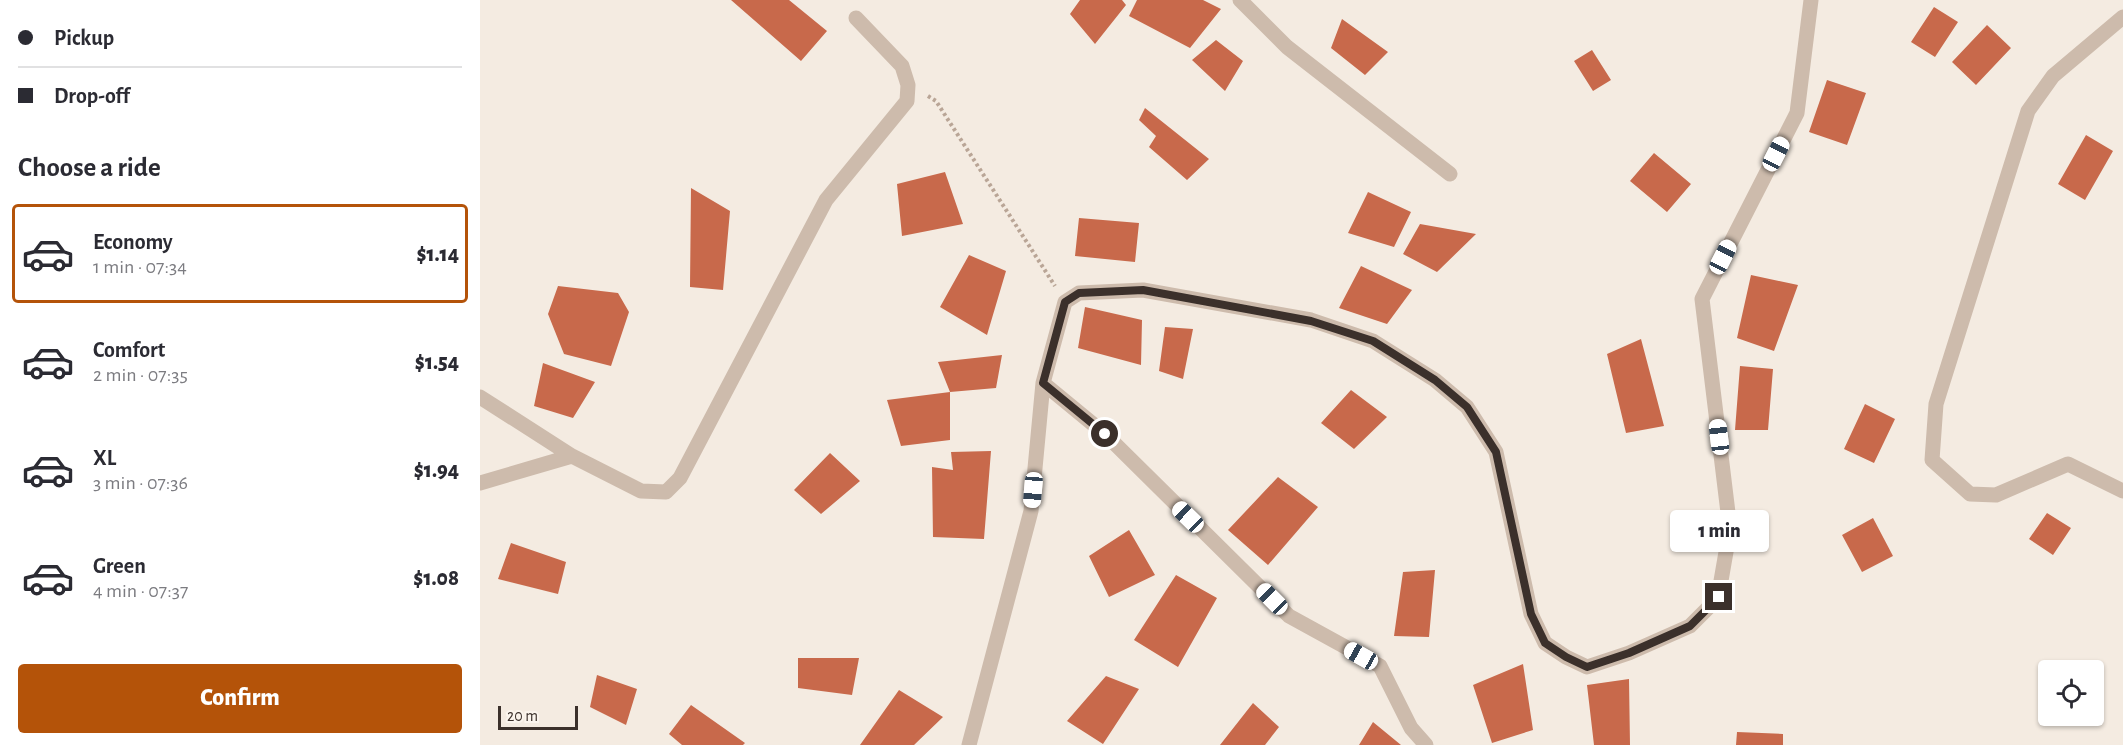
<!DOCTYPE html>
<meta charset="utf-8">
<style>
:root{--surface:#fff;--page:#f7f7f7;--text:#2b2b33;--muted:#7c7c81;--line:#e1e1e2;--accent:#b45309}
body{margin:0;font-family:"Alegreya Sans",sans-serif;background:var(--page);color:var(--text);height:100vh;display:flex;flex-direction:column;font-size:22px;white-space:nowrap}
*{box-sizing:border-box;margin:0}
p{font-size:20px;color:var(--muted)}
.icon{flex:none;width:33px;height:33px;fill:none;stroke:currentColor;stroke-width:2;stroke-linecap:round;stroke-linejoin:round}
.map{position:relative;flex:1;overflow:hidden}
.sheet{display:flex;flex-direction:column;background:var(--surface);width:480px}
.sheet>*{flex:none}
.hud{display:grid;align-content:center;height:132px;padding:0 18px;background:var(--surface)}
.buttons{position:absolute;left:1558px;top:660px;display:grid;gap:12px}
.buttons a{display:grid;place-items:center;width:66px;height:66px;border-radius:6px;background:var(--surface);box-shadow:0 2px 4px #0004;font-size:30px}
.scale{position:absolute;left:18px;bottom:15px;width:80px;box-sizing:border-box;padding-left:6px;border:3px solid #3b302b;border-top:0;font-size:16px;line-height:21px;white-space:nowrap;color:#3b302b;-webkit-text-stroke:4px #fbf5ee;paint-order:stroke}
.end{position:absolute;width:27px;height:27px;margin:-14px;border:8px solid #3b302b;background:#fff;box-shadow:0 0 0 3px #fff}
.from{border-radius:50%}
.bubble{position:absolute;height:42px;border-radius:6px;background:var(--surface);box-shadow:0 2px 4px #0004;font-size:20px;font-weight:800;line-height:42px;text-align:center}
.car{position:absolute;width:18px;height:36px;margin:-18px -9px;border-radius:8px;box-shadow:0 0 4px 2px #0007;background:linear-gradient(#fff 24%,#345 0 40%,#fff 0 76%,#345 0 86%,#fff 0)}
.hud b{display:flex;align-items:center;gap:21px;height:57px;font-size:22px}
.hud b+b{border-top:2px solid var(--line)}
.hud i{width:15px;height:15px;background:var(--text)}
ul{padding:0;list-style:none}
li{display:flex;align-items:center;gap:18px;height:99px;margin:0 12px 9px;padding:0 6px;border:3px solid transparent;border-radius:6px}
li div{flex:1}
li b{display:block;font-size:22px}
li em{font-style:normal;font-weight:800}
li.active{border-color:var(--accent)}
li>.icon{width:54px;height:54px;stroke-width:1.5}
h2{padding:0 18px;font-size:27px;line-height:72px}
.action{display:flex;gap:12px;margin-top:auto;padding:12px 18px}
.action a{flex:1;height:69px;border-radius:6px;background:var(--accent);color:#fff;font-size:24px;font-weight:800;line-height:69px;text-align:center}
main{display:flex;flex:1;min-height:0}
.map>svg:first-child{display:block}
</style>
<main>
<section class="sheet">
<div class="hud">
<b><i class="from"></i>Pickup</b>
<b><i></i>Drop-off</b>
</div>
<h2>Choose a ride</h2>
<ul>
<li class="active"><svg class="icon" aria-label="car" viewBox="0 0 24 24"><path d="M5 17H2v-5l4-1 3-4h7l3 4 3 1v5h-3M9 17h6M6 11h13"/><circle cx="7" cy="17" r="2"/><circle cx="17" cy="17" r="2"/></svg><div><b>Economy</b><p>1 min · 07:34</p></div><em>$1.14</em></li>
<li><svg class="icon" aria-label="car" viewBox="0 0 24 24"><path d="M5 17H2v-5l4-1 3-4h7l3 4 3 1v5h-3M9 17h6M6 11h13"/><circle cx="7" cy="17" r="2"/><circle cx="17" cy="17" r="2"/></svg><div><b>Comfort</b><p>2 min · 07:35</p></div><em>$1.54</em></li>
<li><svg class="icon" aria-label="car" viewBox="0 0 24 24"><path d="M5 17H2v-5l4-1 3-4h7l3 4 3 1v5h-3M9 17h6M6 11h13"/><circle cx="7" cy="17" r="2"/><circle cx="17" cy="17" r="2"/></svg><div><b>XL</b><p>3 min · 07:36</p></div><em>$1.94</em></li>
<li><svg class="icon" aria-label="car" viewBox="0 0 24 24"><path d="M5 17H2v-5l4-1 3-4h7l3 4 3 1v5h-3M9 17h6M6 11h13"/><circle cx="7" cy="17" r="2"/><circle cx="17" cy="17" r="2"/></svg><div><b>Green</b><p>4 min · 07:37</p></div><em>$1.08</em></li>
</ul>
<div class="action"><a>Confirm</a></div>
</section>
<div class="map">
<svg width="1643" height="745" viewBox="0 0 1643 745">
<rect width="100%" height="100%" fill="#f4ebe1"/>
<path fill="#c8694b" d="M251,0H309L347,31L321,61Z
M600,0H642L646,5L615,44L590,14Z
M657,0H723L741,9L710,48L649,16Z
M1454,7L1478,22L1455,57L1431,42Z
M862,19L908,52L885,75L851,48Z
M1507,25L1531,48L1496,85L1472,62Z
M736,40L763,61L745,91L712,60Z
M1112,50L1131,80L1113,91L1094,61Z
M1347,80L1386,93L1367,145L1329,132Z
M665,108L729,159L707,180L669,147L676,136L659,120Z
M1606,135L1633,151L1605,200L1578,184Z
M1174,153L1211,184L1187,212L1150,181Z
M465,172L483,224L422,236L417,184Z
M211,188L250,211L243,290L210,287Z
M888,192L931,212L914,247L868,233Z
M599,218L659,223L655,262L595,256Z
M940,224L996,234L957,272L923,254Z
M489,255L526,271L507,335L460,307Z
M881,266L932,290L907,324L859,308Z
M1271,275L1318,285L1294,351L1257,338Z
M78,286L138,293L149,312L131,366L84,354L68,314Z
M605,307L662,320L661,365L598,348Z
M685,327L713,329L703,379L679,371Z
M1161,339L1184,426L1146,433L1127,354Z
M522,355L516,388L470,392L458,362Z
M63,363L115,382L93,418L54,406Z
M1260,366L1293,369L1288,430H1255Z
M871,390L907,417L874,449L841,423Z
M470,392V440L421,446L407,400Z
M1385,404L1415,419L1394,463L1364,449Z
M511,451L504,539L453,537L452,467L473,470L471,452Z
M350,453L380,481L341,514L314,490Z
M798,477L838,507L788,565L748,530Z
M1567,513L1591,528L1573,555L1549,539Z
M1393,518L1413,556L1382,572L1362,535Z
M649,530L675,575L629,597L609,556Z
M31,543L86,562L78,594L18,579Z
M955,570L949,637L914,636L923,572Z
M696,575L737,598L698,667L654,640Z
M318,658H379L372,695L318,688Z
M1043,664L1053,730L1012,743L993,685Z
M117,675L157,689L146,725L110,707Z
M626,676L659,689L623,744L587,721Z
M1149,679L1150,745H1114L1107,685Z
M419,690L463,717L434,745H380Z
M773,703L799,727L785,745H740Z
M211,705L265,743L263,745H202L189,734Z
M893,722L921,745H879Z
M1257,732L1303,734V745H1256Z"/>
<g fill="none" stroke-linecap="round" stroke-linejoin="round">
<path stroke="#b9a596" stroke-width="4" stroke-dasharray="3 3" stroke-linecap="butt" d="M448,96L456,101L575,286"/>
<path stroke="#cdbbac" stroke-width="15" d="M760,0L807,47L970,174
M1643,17L1573,76L1548,111L1456,404L1452,460L1490,494L1516,495L1588,464L1643,491
M563,383L625,434L809,616L900,666L931,728L946,745
M0,397L92,456L0,483
M92,456L161,491L186,492L200,478L346,200L427,101L428,85L422,66L376,18
M489,745L551,511L563,383L585,302L599,293L663,290L831,320L893,341L955,380L987,407L1016,452L1051,614L1065,643L1086,657L1107,667L1149,653L1210,626L1238,598L1250,529L1222,299L1317,113L1331,0"/>
</g>
<g fill="none" stroke-linecap="round" stroke-linejoin="round">
<path stroke="#3b302b" stroke-width="8" d="M625,434L563,383L585,302L599,293L663,290L831,321L893,341L955,380L987,407L1016,452L1051,614L1065,643L1086,657L1107,667L1149,653L1210,626L1239,597"/>
</g>
</svg>
<div class="buttons">
<a><svg class="icon" aria-label="locate" viewBox="0 0 24 24"><circle cx="12" cy="12" r="6"/><path d="M12 2v4M12 18v4M2 12h4M18 12h4"/></svg></a>
</div>
<div class="scale">20 m</div>
<i class="end from" style="left:625px;top:434px"></i>
<i class="end" style="left:1239px;top:597px"></i>
<div class="bubble" style="left:1190px;top:510px;width:99px">1 min</div>
<i class="car" style="left:1296px;top:154px;rotate:27deg"></i>
<i class="car" style="left:1243px;top:257px;rotate:27deg"></i>
<i class="car" style="left:1239px;top:437px;rotate:353deg"></i>
<i class="car" style="left:553px;top:490px;rotate:185deg"></i>
<i class="car" style="left:708px;top:517px;rotate:314deg"></i>
<i class="car" style="left:792px;top:599px;rotate:315deg"></i>
<i class="car" style="left:881px;top:656px;rotate:299deg"></i>
</div>
</main>
